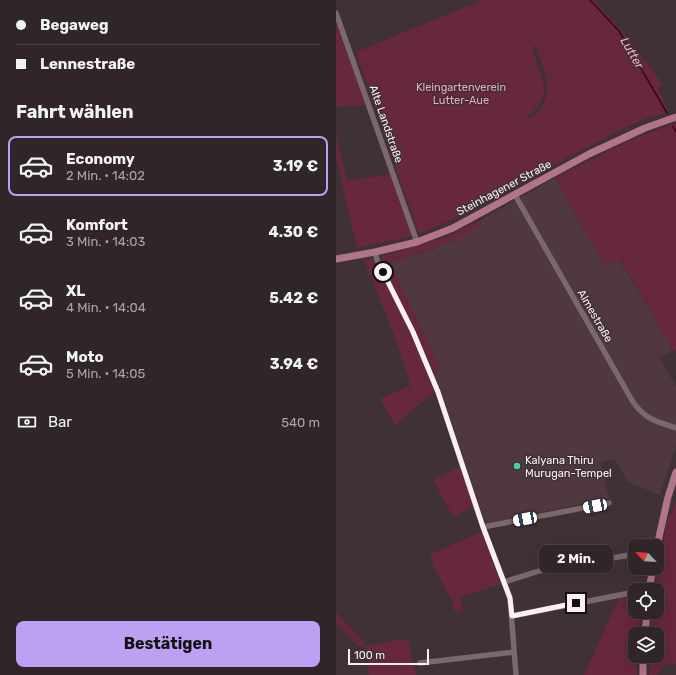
<!DOCTYPE html>
<html lang="de">
<meta charset="utf-8">
<style>
:root{--surface:#302528;--page:#382d30;--text:#f1f3f6;--muted:#a8a5a8;--line:#4b4245;--accent:#bca0f2}
body{margin:0;font-family:Rubik,sans-serif;background:var(--page);color:var(--text);height:100vh;display:flex;flex-direction:column;font-size:15px;white-space:nowrap}
*{box-sizing:border-box;margin:0}
p{font-size:13px;color:var(--muted)}
.icon{flex:none;width:22px;height:22px;fill:none;stroke:currentColor;stroke-width:2;stroke-linecap:round;stroke-linejoin:round}
.map{position:relative;flex:1;overflow:hidden}
.details{display:flex;flex-direction:column;background:var(--surface);width:336px}
.details>*{flex:none}
.hud{display:grid;align-content:center;height:88px;padding:0 16px;background:var(--surface)}
.needle{width:26px;rotate:295deg}
.tools{position:absolute;left:292px;top:539px;display:grid;gap:8px}
.tools a{display:grid;place-items:center;width:36px;height:36px;border-radius:8px;background:var(--surface);box-shadow:0 4px 16px #0002,0 0 0 1px var(--line);font-size:20px}
.scale{position:absolute;left:12px;bottom:10px;width:81px;box-sizing:border-box;padding-left:4px;border:2px solid #faf0f2;border-top:0;font-size:11px;line-height:14px;white-space:nowrap;color:#faf0f2;-webkit-text-stroke:3px #403135;paint-order:stroke}
.end{position:absolute;width:18px;height:18px;margin:-9px;border:5px solid #faf0f2;background:#111;box-shadow:0 0 0 2px #111}
.from{border-radius:50%}
.bubble{position:absolute;height:28px;border-radius:8px;background:var(--surface);box-shadow:0 4px 16px #0002,0 0 0 1px var(--line);font-size:13px;font-weight:700;line-height:28px;text-align:center}
.car{position:absolute;width:12px;height:24px;margin:-12px -6px;border-radius:5px;box-shadow:0 0 3px 1px #0007;background:linear-gradient(#fff 24%,#345 0 40%,#fff 0 76%,#345 0 86%,#fff 0)}
.hud b{display:flex;align-items:center;gap:14px;height:38px;font-size:15px}
.hud b+b{border-top:1px solid var(--line)}
.hud i{width:10px;height:10px;background:var(--text)}
ul{padding:0;list-style:none}
li{display:flex;align-items:center;gap:12px;height:60px;margin:0 8px 6px;padding:0 8px;border:2px solid transparent;border-radius:8px}
li div{flex:1}
li b{display:block;font-size:15px}
li em{font-style:normal;font-weight:700}
li.current{border-color:var(--accent)}
li>.icon{width:36px;height:36px;stroke-width:1.5}
h2{padding:0 16px;font-size:18px;line-height:48px}
.pay{display:flex;align-items:center;gap:10px;height:44px;padding:0 16px;font-size:15px}
.pay p{margin-inline-start:auto}
.button{display:flex;gap:8px;margin-top:auto;padding:8px 16px}
.button a{flex:1;height:46px;border-radius:8px;background:var(--accent);color:#111;font-size:16px;font-weight:700;line-height:46px;text-align:center}
main{display:flex;flex:1;min-height:0}
.map>svg:first-child{display:block}
</style>
<main>
<section class="details">
<div class="hud">
<b><i class="from"></i>Begaweg</b>
<b><i></i>Lennestraße</b>
</div>
<h2>Fahrt wählen</h2>
<ul>
<li class="current"><svg class="icon" aria-label="car" viewBox="0 0 24 24"><path d="M5 17H2v-5l4-1 3-4h7l3 4 3 1v5h-3M9 17h6M6 11h13"/><circle cx="7" cy="17" r="2"/><circle cx="17" cy="17" r="2"/></svg><div><b>Economy</b><p>2 Min. · 14:02</p></div><em>3.19 €</em></li>
<li><svg class="icon" aria-label="car" viewBox="0 0 24 24"><path d="M5 17H2v-5l4-1 3-4h7l3 4 3 1v5h-3M9 17h6M6 11h13"/><circle cx="7" cy="17" r="2"/><circle cx="17" cy="17" r="2"/></svg><div><b>Komfort</b><p>3 Min. · 14:03</p></div><em>4.30 €</em></li>
<li><svg class="icon" aria-label="car" viewBox="0 0 24 24"><path d="M5 17H2v-5l4-1 3-4h7l3 4 3 1v5h-3M9 17h6M6 11h13"/><circle cx="7" cy="17" r="2"/><circle cx="17" cy="17" r="2"/></svg><div><b>XL</b><p>4 Min. · 14:04</p></div><em>5.42 €</em></li>
<li><svg class="icon" aria-label="car" viewBox="0 0 24 24"><path d="M5 17H2v-5l4-1 3-4h7l3 4 3 1v5h-3M9 17h6M6 11h13"/><circle cx="7" cy="17" r="2"/><circle cx="17" cy="17" r="2"/></svg><div><b>Moto</b><p>5 Min. · 14:05</p></div><em>3.94 €</em></li>
</ul>
<div class="pay"><svg class="icon" aria-label="cash" viewBox="0 0 24 24"><path d="M3 7h18v10H3z"/><circle cx="12" cy="12" r="2"/></svg>Bar<p>540 m</p></div>
<div class="button"><a>Bestätigen</a></div>
</section>
<div class="map">
<svg width="340" height="675" viewBox="0 0 340 675">
<rect width="100%" height="100%" fill="#403135"/>
<path fill="#4f393f" d="M219,178L269,266L283,259L337,350L323,358L340,386V445L324,495L292,482L279,459L265,462L273,498L188,516L155,522H152L148,519L105,391L98,372L104,368L54,263L98,249L146,226L143,221Z"/>
<path fill="#67283e" fill-rule="evenodd" d="M147,0H257L285,30L327,84L321,88L333,112L308,119L288,128L213,167L116,220L83,234L20,52ZM200,46L211,80V95L206,107L199,116L186,119L197,112L203,105L208,94L207,82L196,47Z
M0,23L30,105L0,107Z
M340,123V351L337,350L284,259L269,266L219,178L293,141Z
M0,134L11,181L55,174L75,229L76,236L21,248L0,157Z
M143,221L146,226L118,241L54,263L104,368L98,372L45,260L46,257L48,256L108,238Z
M28,260H36L39,263C60,305 83,347 98,392L59,425L44,399L75,385L61,343Z
M124,467L138,506L117,517L97,480Z
M340,500V665L328,664L321,675H313V656H321V634H314L316,612H321V590H318L326,546L332,518L336,512Z
M147,531L165,584L124,597L127,611L119,612L116,600L98,568L94,555Z
M299,594V612H304L302,634H299V656H301V675H248L284,596Z
M0,612L19,633L28,642L29,646L68,639L73,642L80,675H33L29,646L24,647L19,643L0,623Z"/>
<g fill="none" stroke-linecap="round" stroke-linejoin="round">
<path stroke="#42001e" stroke-width="1.5" d="M254,0L283,31L331,113
M337,126L340,132"/>
<path stroke="#7a686d" stroke-width="5.5" d="M0,13L81,242
M179,195L297,402C310,420 320,421 340,428
M39,252L41,260L77,332L102,392L147,527L174,598L180,675
M147,527L273,503
M168,582L203,571L299,554
M176,616L299,592
M84,663L178,652"/>
<path stroke="#b17587" stroke-width="7" d="M0,259L39,252L81,242L117,228L253,154L309,128L340,117
M321,546L332,497L340,472
M313,590L317,568
M309,634L311,612
M307,675V656"/>
</g>
<g fill="none" stroke-linecap="round" stroke-linejoin="round">
<path stroke="#faf0f2" stroke-width="5" d="M47,272L77,332L102,392L147,527L174,598L176,616L240,603"/>
</g>
<circle fill="#41d4a1" stroke="#403135" stroke-width="1.5" cx="181" cy="466" r="4"/>
<g text-anchor="middle" dominant-baseline="central" stroke-width="3" stroke-linejoin="round" paint-order="stroke">
<g font-size="11" fill="#f1a6bc" stroke="#403135">
<text x="125" y="87">Kleingartenverein<tspan x="125" dy="13">Lutter-Aue</tspan></text>
</g>
<g font-size="11" fill="#faf0f2" stroke="#403135">
<text transform="translate(50 124) rotate(71)">Alte Landstraße</text>
<text transform="translate(168 188) rotate(-28)">Steinhagener Straße</text>
<text transform="translate(259 316) rotate(60)">Almestraße</text>
</g>
<g font-size="11" fill="#faf0f2" stroke="#403135" text-anchor="start">
<text x="189" y="460">Kalyana Thiru<tspan x="189" dy="13">Murugan-Tempel</tspan></text>
</g>
<g font-size="12" font-style="italic" fill="#fbafc6" stroke="#403135">
<text transform="translate(296 53) rotate(60)">Lutter</text>
</g>
</g>
</svg>
<div class="tools">
<a><svg class="needle" viewBox="-14 -14 28 28"><path d="M0-13l5 13h-10z" fill="#e53935"/><path d="M0 13l5-13h-10z" fill="#a8a5a8"/></svg></a>
<a><svg class="icon" aria-label="locate" viewBox="0 0 24 24"><circle cx="12" cy="12" r="6"/><path d="M12 2v4M12 18v4M2 12h4M18 12h4"/></svg></a>
<a><svg class="icon" aria-label="layers" viewBox="0 0 24 24"><path d="M12 4l9 5-9 5-9-5zM3 14l9 5 9-5"/></svg></a>
</div>
<div class="scale">100 m</div>
<i class="end from" style="left:47px;top:272px"></i>
<i class="end" style="left:240px;top:603px"></i>
<div class="bubble" style="left:203px;top:545px;width:74px">2 Min.</div>
<i class="car" style="left:259px;top:506px;rotate:259deg"></i>
<i class="car" style="left:189px;top:519px;rotate:259deg"></i>
</div>
</main>
